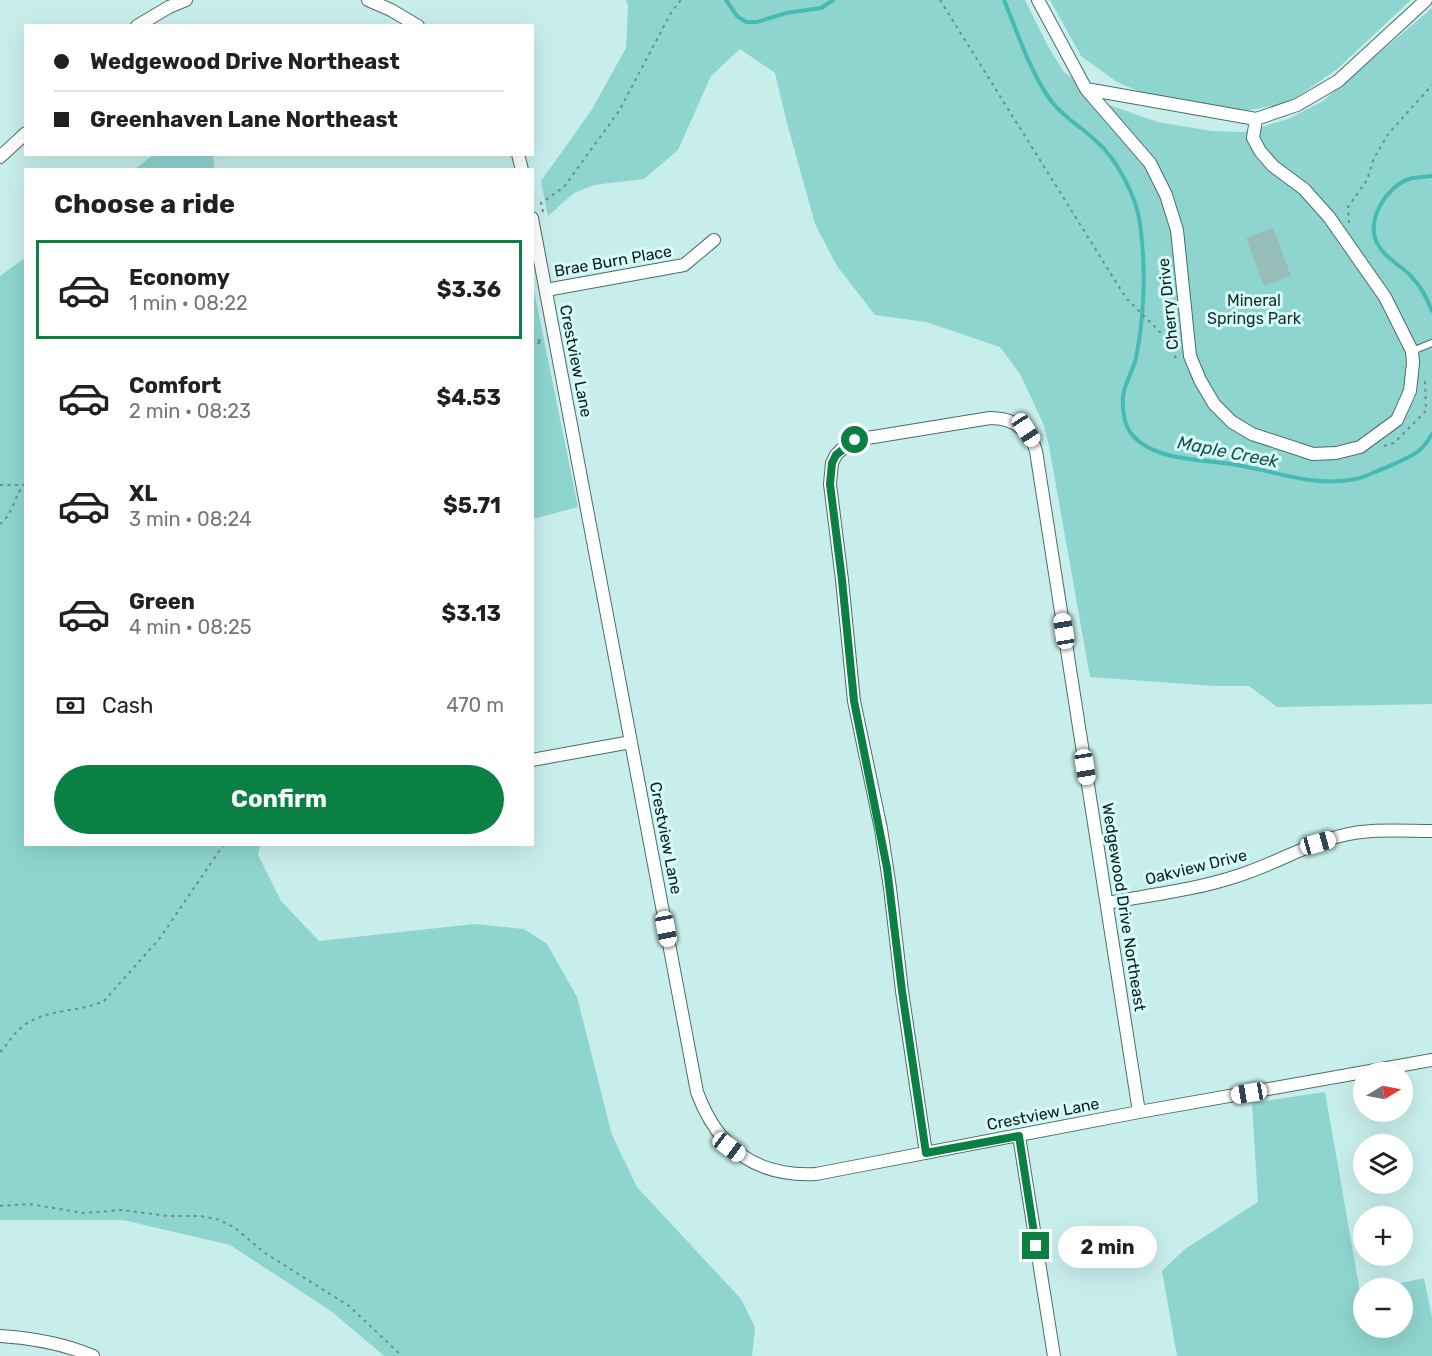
<!DOCTYPE html>
<meta charset="utf-8">
<style>
:root{--surface:#fff;--page:#f6f6f6;--text:#202124;--muted:#757577;--line:#e0e0e0;--accent:#0b8043}
body{margin:0;font-family:Rubik,sans-serif;background:var(--page);color:var(--text);height:100vh;display:flex;flex-direction:column;font-size:22px;white-space:nowrap}
*{box-sizing:border-box;margin:0}
p{font-size:20px;color:var(--muted)}
.icon{flex:none;width:33px;height:33px;fill:none;stroke:currentColor;stroke-width:2;stroke-linecap:round;stroke-linejoin:round}
.map{position:relative;flex:1;overflow:hidden}
.sheet{position:absolute;left:24px;top:168px;width:510px;height:678px;display:flex;flex-direction:column;background:var(--surface);border-radius:0px;box-shadow:0 6px 24px #0002}
.sheet>*{flex:none}
.top-card{position:absolute;left:24px;top:24px;width:510px;height:132px;border-radius:0px;box-shadow:0 6px 24px #0002;display:grid;align-content:center;height:132px;padding:0 30px;background:var(--surface)}
.needle{width:39px;rotate:80deg}
.buttons{position:absolute;left:1353px;top:1062px;display:grid;gap:12px}
.buttons a{display:grid;place-items:center;width:60px;height:60px;border-radius:50%;background:var(--surface);box-shadow:0 6px 24px #0002;font-size:30px}
.end{position:absolute;width:27px;height:27px;margin:-14px;border:8px solid #0b8043;background:#fff;box-shadow:0 0 0 3px #fff}
.from{border-radius:50%}
.bubble{position:absolute;height:42px;border-radius:21px;background:var(--surface);box-shadow:0 6px 24px #0002;font-size:20px;font-weight:700;line-height:42px;text-align:center}
.car{position:absolute;width:18px;height:36px;margin:-18px -9px;border-radius:8px;box-shadow:0 0 4px 2px #0007;background:linear-gradient(#fff 24%,#345 0 40%,#fff 0 76%,#345 0 86%,#fff 0)}
.top-card b{display:flex;align-items:center;gap:21px;height:57px;font-size:22px}
.top-card b+b{border-top:2px solid var(--line)}
.top-card i{width:15px;height:15px;background:var(--text)}
ul{padding:0;list-style:none}
li{display:flex;align-items:center;gap:18px;height:99px;margin:0 12px 9px;padding:0 18px;border:3px solid transparent;border-radius:0px}
li div{flex:1}
li b{display:block;font-size:22px}
li em{font-style:normal;font-weight:700}
li.active{border-color:var(--accent)}
li>.icon{width:54px;height:54px;stroke-width:1.5}
h2{padding:0 30px;font-size:27px;line-height:72px}
.pay{display:flex;align-items:center;gap:15px;height:66px;padding:0 30px;font-size:22px}
.pay p{margin-inline-start:auto}
.action{display:flex;gap:12px;margin-top:auto;padding:12px 30px}
.action a{flex:1;height:69px;border-radius:36px;background:var(--accent);color:#fff;font-size:24px;font-weight:700;line-height:69px;text-align:center}
.map>svg:first-child{display:block}
</style>
<div class="map">
<svg width="1432" height="1356" viewBox="0 0 1432 1356">
<rect width="100%" height="100%" fill="#c8eeeb"/>
<path fill="#8fd5cf" d="M626,0H1025L1049,48L1064,72L1106,104L1158,122L1212,131L1244,132L1288,119L1323,101L1432,8V704L1277,707L1249,686H1215L1090,677L1049,446L1043,423L1020,374L1000,347L926,322L875,315L837,266L815,224L787,123L775,73L740,49L711,76L678,150L644,179L594,185L574,193L548,216L541,181L591,111L626,48L628,5Z
M1050,0H1411L1336,70L1288,103L1250,110H1182L1117,82L1081,56Z
M153,155H213L214,169H135Z
M25,258L26,844L260,845L258,855L281,901L319,941L474,924L524,929L547,944L577,997L612,1135L637,1187L741,1299L755,1327L752,1356H384L331,1311L230,1245L123,1220H0V276Z
M532,281L578,507L533,519H532Z
M1325,1092L1360,1292H1363L1364,1328H1402V1288H1379L1424,1278L1432,1317V1356H1177L1162,1271L1185,1249L1258,1202L1252,1103Z"/>
<g fill="none" stroke-linecap="round" stroke-linejoin="round">
<path stroke="#47bab3" stroke-width="4" d="M726,0L737,16L746,22H757L786,13L821,8L833,0
M1004,0C1017,31 1031,75 1052,102C1064,118 1082,127 1096,141C1117,159 1136,196 1140,223C1146,269 1145,313 1136,358C1133,371 1124,384 1123,397C1122,408 1124,423 1130,432C1151,461 1200,459 1231,464C1273,470 1312,488 1356,479C1366,477 1376,471 1385,468C1396,463 1412,457 1421,449C1425,445 1429,439 1432,434
M1432,176C1425,177 1416,177 1409,179C1386,187 1366,220 1377,243C1384,257 1400,265 1410,275C1420,285 1427,298 1432,311"/>
</g>
<path fill="#97bdb9" d="M1273,228L1291,276L1264,286L1246,238Z"/>
<g fill="none" stroke-linecap="round" stroke-linejoin="round">
<g stroke="#4a6d6b" stroke-width="8">
<path id="service" d="M1412,351L1432,343"/>
</g>
<g stroke="#4a6d6b" stroke-width="14">
<path id="minor" d="M368,0L391,10L418,26
M1038,0L1086,89L1150,163L1166,195L1177,230L1190,356L1200,380L1214,404L1232,422L1252,434L1313,454L1336,453L1360,447L1397,420L1410,391L1413,363L1412,351L1385,297L1329,217L1304,189L1273,166L1260,151L1253,138L1256,119
M137,26L169,7L186,0
M1086,89L1256,119L1297,105L1338,81L1426,0
M518,154L522,170
M0,157L26,133
M532,218L697,1092C718,1149 756,1177 816,1174L1139,1112L1432,1060
M546,290L684,265L714,240
M532,760L631,742
M1107,903C1150,895 1195,890 1237,876C1273,865 1305,845 1340,836C1370,828 1402,831 1432,831
M1019,1136L1054,1356
M926,1153L902,991L890,888L881,829L854,701L842,580L830,484L832,463L836,455L847,444L855,440L990,418C1014,418 1029,429 1036,451L1139,1112
M0,1336C33,1338 62,1343 93,1356"/>
</g>
<path stroke="#708c8a" stroke-width="2" stroke-dasharray="3 4.5" stroke-linecap="butt" d="M940,0L1126,298L1166,338L1176,358
M543,212L541,203L564,187L619,111L672,11L681,0
M1349,223L1348,207L1367,180L1374,158L1389,133L1432,85
M532,335L541,342
M532,348L535,344L542,342
M1384,446L1394,443L1426,411L1425,380
M0,485H22
M0,524C13,515 14,495 26,482
M0,1052C8,1044 13,1034 22,1027C45,1008 78,1013 104,1001L160,938L224,844
M0,1206L29,1204L83,1213L122,1210L168,1216H201L220,1220L235,1228L265,1253L349,1306L402,1356"/>
<use href="#service" stroke="#fff" stroke-width="6"/>
<use href="#minor" stroke="#fff" stroke-width="12"/>
</g>
<g fill="none" stroke-linecap="round" stroke-linejoin="round">
<path stroke="#0b8043" stroke-width="8" d="M855,440L836,455L832,463L830,484L842,580L854,701L887,868L902,991L926,1153L1019,1136L1036,1246"/>
</g>
<g text-anchor="middle" dominant-baseline="central" stroke-width="6" stroke-linejoin="round" paint-order="stroke">
<g font-size="16" fill="#0d1c1b" stroke="#d5fcf8">
<text transform="translate(613 261) rotate(-10)">Brae Burn Place</text>
<text transform="translate(1168 304) rotate(-96)">Cherry Drive</text>
<text transform="translate(576 361) rotate(79)">Crestview Lane</text>
<text transform="translate(666 838) rotate(79)">Crestview Lane</text>
<text transform="translate(1196 867) rotate(-14)">Oakview Drive</text>
<text transform="translate(1124 907) rotate(81)">Wedgewood Drive Northeast</text>
<text transform="translate(1043 1114) rotate(-11)">Crestview Lane</text>
</g>
<g font-size="16" fill="#1a2e2d" stroke="#d5fcf8">
<text x="1254" y="300">Mineral<tspan x="1254" dy="18">Springs Park</tspan></text>
</g>
<g font-size="18" font-style="italic" fill="#1d4f4c" stroke="#d5fcf8">
<text transform="translate(1228 452) rotate(11)">Maple Creek</text>
</g>
</g>
</svg>
<div class="buttons">
<a><svg class="needle" viewBox="-14 -14 28 28"><path d="M0-13l5 13h-10z" fill="#e53935"/><path d="M0 13l5-13h-10z" fill="#757577"/></svg></a>
<a><svg class="icon" aria-label="layers" viewBox="0 0 24 24"><path d="M12 4l9 5-9 5-9-5zM3 14l9 5 9-5"/></svg></a>
<a>+</a>
<a>−</a>
</div>
<i class="end from" style="left:855px;top:440px"></i>
<i class="end" style="left:1036px;top:1246px"></i>
<div class="bubble" style="left:1058px;top:1226px;width:99px">2 min</div>
<i class="car" style="left:1026px;top:430px;rotate:147deg"></i>
<i class="car" style="left:1064px;top:631px;rotate:351deg"></i>
<i class="car" style="left:1085px;top:767px;rotate:171deg"></i>
<i class="car" style="left:1318px;top:843px;rotate:74deg"></i>
<i class="car" style="left:666px;top:929px;rotate:169deg"></i>
<i class="car" style="left:1249px;top:1093px;rotate:260deg"></i>
<i class="car" style="left:729px;top:1147px;rotate:127deg"></i>
<div class="top-card">
<b><i class="from"></i>Wedgewood Drive Northeast</b>
<b><i></i>Greenhaven Lane Northeast</b>
</div>
<section class="sheet">
<h2>Choose a ride</h2>
<ul>
<li class="active"><svg class="icon" aria-label="car" viewBox="0 0 24 24"><path d="M5 17H2v-5l4-1 3-4h7l3 4 3 1v5h-3M9 17h6M6 11h13"/><circle cx="7" cy="17" r="2"/><circle cx="17" cy="17" r="2"/></svg><div><b>Economy</b><p>1 min · 08:22</p></div><em>$3.36</em></li>
<li><svg class="icon" aria-label="car" viewBox="0 0 24 24"><path d="M5 17H2v-5l4-1 3-4h7l3 4 3 1v5h-3M9 17h6M6 11h13"/><circle cx="7" cy="17" r="2"/><circle cx="17" cy="17" r="2"/></svg><div><b>Comfort</b><p>2 min · 08:23</p></div><em>$4.53</em></li>
<li><svg class="icon" aria-label="car" viewBox="0 0 24 24"><path d="M5 17H2v-5l4-1 3-4h7l3 4 3 1v5h-3M9 17h6M6 11h13"/><circle cx="7" cy="17" r="2"/><circle cx="17" cy="17" r="2"/></svg><div><b>XL</b><p>3 min · 08:24</p></div><em>$5.71</em></li>
<li><svg class="icon" aria-label="car" viewBox="0 0 24 24"><path d="M5 17H2v-5l4-1 3-4h7l3 4 3 1v5h-3M9 17h6M6 11h13"/><circle cx="7" cy="17" r="2"/><circle cx="17" cy="17" r="2"/></svg><div><b>Green</b><p>4 min · 08:25</p></div><em>$3.13</em></li>
</ul>
<div class="pay"><svg class="icon" aria-label="cash" viewBox="0 0 24 24"><path d="M3 7h18v10H3z"/><circle cx="12" cy="12" r="2"/></svg>Cash<p>470 m</p></div>
<div class="action"><a>Confirm</a></div>
</section>
</div>
